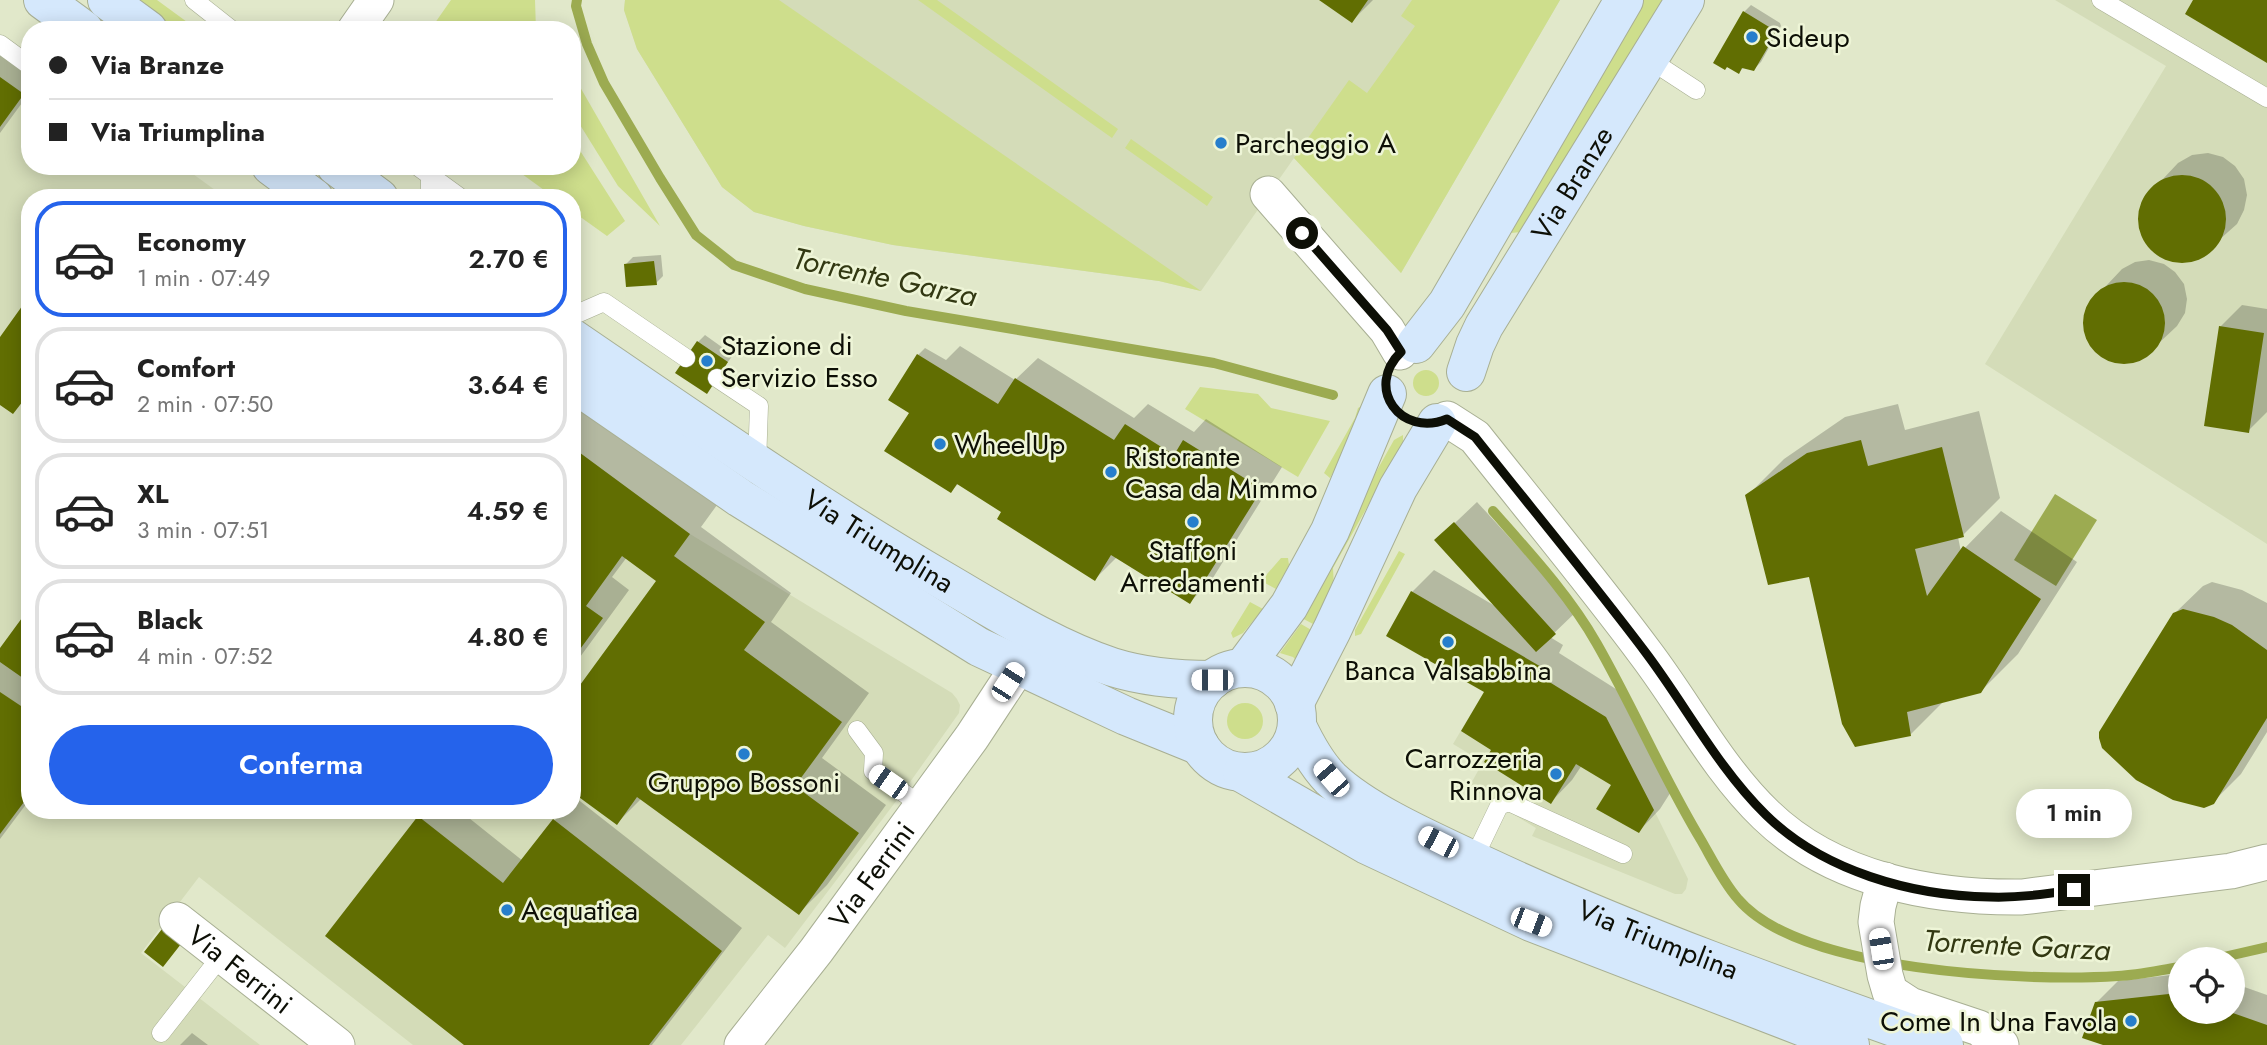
<!DOCTYPE html>
<html lang="it">
<meta charset="utf-8">
<style>
:root{--surface:#fff;--page:#f6f6f6;--text:#222;--muted:#767676;--line:#e0e0e0;--accent:#2563eb}
body{margin:0;font-family:Jost,sans-serif;background:var(--page);color:var(--text);height:100vh;display:flex;flex-direction:column;font-size:26px;white-space:nowrap}
*{box-sizing:border-box;margin:0}
p{font-size:23px;color:var(--muted)}
.icon{flex:none;width:38px;height:38px;fill:none;stroke:currentColor;stroke-width:2;stroke-linecap:round;stroke-linejoin:round}
.map{position:relative;flex:1;overflow:hidden}
.panel{position:absolute;left:21px;top:189px;width:560px;height:630px;display:flex;flex-direction:column;background:var(--surface);border-radius:28px;box-shadow:0 4px 18px #0003}
.panel>*{flex:none}
.hud{position:absolute;left:21px;top:21px;width:560px;height:154px;border-radius:28px;box-shadow:0 4px 18px #0003;display:grid;align-content:center;height:154px;padding:0 28px;background:var(--surface)}
.buttons{position:absolute;left:2168px;top:947px;display:grid;gap:14px}
.buttons a{display:grid;place-items:center;width:77px;height:77px;border-radius:50%;background:var(--surface);box-shadow:0 4px 18px #0003;font-size:35px}
.end{position:absolute;width:32px;height:32px;margin:-16px;border:9px solid #0d0f06;background:#fff;box-shadow:0 0 0 4px #fff}
.from{border-radius:50%}
.bubble{position:absolute;height:49px;border-radius:24px;background:var(--surface);box-shadow:0 4px 18px #0003;font-size:23px;font-weight:600;line-height:49px;text-align:center}
.car{position:absolute;width:21px;height:42px;margin:-21px -10px;border-radius:9px;box-shadow:0 0 5px 2px #0007;background:linear-gradient(#fff 24%,#345 0 40%,#fff 0 76%,#345 0 86%,#fff 0)}
.hud b{display:flex;align-items:center;gap:24px;height:66px;font-size:26px}
.hud b+b{border-top:2px solid var(--line)}
.hud i{width:18px;height:18px;background:var(--text)}
ul{padding:12px 0 0;list-style:none}
li{display:flex;align-items:center;gap:21px;height:116px;margin:0 14px 10px;padding:0 14px;border:4px solid var(--line);border-radius:28px}
li div{flex:1}
li b{display:block;font-size:26px}
li em{font-style:normal;font-weight:600}
li.on{border-color:var(--accent)}
li>.icon{width:63px;height:63px;stroke-width:1.5}
.cta{display:flex;gap:14px;margin-top:auto;padding:14px 28px}
.cta a{flex:1;height:80px;border-radius:42px;background:var(--accent);color:#fff;font-size:28px;font-weight:600;line-height:80px;text-align:center}
.map>svg:first-child{display:block}
</style>
<div class="map">
<svg width="2267" height="1045" viewBox="0 0 2267 1045">
<rect width="100%" height="100%" fill="#e1e8ca"/>
<path fill="#d4dcb8" d="M625,0H1560L1401,273L1294,158L1201,291L1159,281L893,245L804,226L754,212L722,187L637,49L624,10Z
M2055,0H2267V544L1985,364L2166,66Z
M0,35L30,57V166H182L226,198H30V810H572V447L690,534L952,693L957,699L960,705L959,713L903,792L785,948L768,935L681,1045H413L199,877L141,953L260,1045H0Z
M1510,648L1543,668L1539,676L1654,810L1688,879L1686,889L1682,894H1675L1532,836L1536,828L1469,787L1483,762L1453,744Z"/>
<path fill="#cede8c" d="M136,0H157L198,30H177Z
M451,0H535L536,30H430Z
M625,0H779L1201,291L1159,281L893,245L804,226L754,212L722,187L637,49L624,10Z
M918,0H937L1118,129L1112,138Z
M1412,0H1560L1401,273L1294,158L1349,80L1367,93L1415,26L1401,16Z
M1641,0H1664L1530,231L1511,233Z
M572,73L660,226L618,186L572,112Z
M572,138L625,221L607,236L572,211V198H555L511,166H572Z
M1131,139L1213,197L1207,206L1125,148Z
M1413 383a13 13 0 1 1 26 0a13 13 0 1 1-26 0Z
M1200,387L1258,394L1271,408L1330,421L1298,477L1185,409Z
M1366,404L1364,415L1330,478L1324,473L1355,418L1358,408Z
M1403,435V443L1333,568L1334,587L1315,625L1296,615L1394,440Z
M1399,551L1405,554L1361,634L1355,636V630Z
M1281,558H1288L1289,565L1276,589L1261,581Z
M1250,602L1263,609L1243,633L1233,638L1231,633Z
M1301,624L1320,635L1303,667L1293,657L1280,653Z
M1227 721a18 18 0 1 1 36 0a18 18 0 1 1-36 0Z"/>
<path fill="#9cab51" d="M2055,494L2097,520L2056,586L2014,560Z"/>
<path fill="#0003" d="M1322,0H1373L1352,21Z
M1751,5L1780,23L1781,26L1761,62L1754,69L1744,67L1739,72L1715,62L1744,12Z
M0,40L30,61V92L0,133Z
M2208,153L2223,157L2235,166L2244,179L2247,195L2244,210L2237,224L2201,256L2187,261L2171,259L2157,253L2146,242L2141,227L2140,212L2146,197L2178,163L2192,155Z
M661,255L663,276L656,283L626,264L633,257Z
M2149,260L2164,264L2175,272L2184,284L2187,299L2185,313L2177,326L2143,358L2129,363L2114,362L2101,355L2091,345L2085,332V317L2090,303L2122,269L2135,262Z
M2242,305L2267,309V412L2248,431L2220,327Z
M705,335L733,355L706,392L698,342Z
M960,346L1015,380L1038,358L1134,418L1148,404L1194,432L1206,419L1282,467L1211,581L1190,602L1117,557L1095,579L1004,512L959,483L951,491L911,412L918,355L925,348L946,360Z
M572,400L717,505L701,527L791,593L771,622L869,693L822,758L886,805L827,885L799,913L642,798L617,823L658,581L627,557L612,577L629,590L572,668Z
M1898,404L1905,430L1979,411L2000,498L1963,535L1958,537L1961,552L2001,511L2077,562L2018,654L1980,692L1944,701L1910,735L1811,575L1747,496L1784,459L1845,417Z
M1477,502L1577,611L1550,637L1563,645L1559,653L1627,696L1674,787L1660,809L1639,831L1614,784L1582,765L1572,780L1551,802L1493,750L1486,691L1412,592L1434,570L1495,606L1437,540Z
M2212,582L2242,590L2267,603V732L2241,774L2213,802L2174,614L2203,586Z
M30,610V799L0,839V651Z
M576,798L742,928L652,1045H467L419,817L426,810H459L523,861L555,820L565,810H572V803Z
M2180,974V1012H2233V983L2267,995V1045H2107L2096,1003L2118,981Z
M192,1033L208,1045H180Z"/>
<g fill="none" stroke-linecap="round" stroke-linejoin="round">
<path stroke="#9cab51" stroke-width="10" d="M577,0L576,6L587,44L604,83L660,178L696,235L734,265L805,289L906,311L1214,363L1333,395
M1493,511C1530,553 1569,595 1597,644C1634,709 1663,777 1701,840C1712,859 1723,882 1738,899C1799,972 2027,982 2118,976C2139,975 2160,970 2180,967
M2215,959L2267,947"/>
</g>
<path fill="#616e02" d="M1319,0H1368L1352,23Z
M2193,0H2267V63L2185,14Z
M1743,11L1774,30L1775,35L1754,71L1742,68L1739,74L1727,67L1725,70L1713,63Z
M0,77L24,94L0,127Z
M2138 219a44 44 0 1 1 88 0a44 44 0 1 1-88 0Z
M654,261L657,285L626,287L624,264Z
M2083 323a41 41 0 1 1 82 0a41 41 0 1 1-82 0Z
M30,295V392L13,414L0,405V337Z
M2219,326L2264,333L2249,433L2204,426Z
M697,341L728,362L707,394L675,373Z
M917,354L998,404L1015,378L1114,440L1125,424L1174,455L1183,440L1262,489L1190,604L1111,555L1095,581L997,519L1001,512L957,484L951,493L884,451L909,413L888,400Z
M1861,440L1868,466L1942,447L1964,537L1915,549L1927,596L1963,546L2041,599L1981,693L1907,712L1911,736L1855,747L1842,724L1809,577L1768,585L1745,495L1807,453Z
M572,447L690,534L674,556L765,622L744,650L842,722L795,786L859,833L799,915L637,797L617,825L572,792V696L656,581L622,556L586,606L603,618L572,660Z
M1454,522L1556,634L1536,652L1434,540Z
M1411,591L1543,668L1538,675L1606,717L1654,810L1639,833L1596,809L1611,785L1576,764L1551,804L1484,762L1491,750L1461,731L1484,692L1386,636Z
M30,607V683L0,662V648Z
M2183,609L2214,617L2232,625L2267,650V718L2214,804L2204,808L2173,800L2136,780L2102,748L2099,738V732L2173,613Z
M0,692L30,712V794L0,834Z
M418,816L503,883L553,819L722,951L649,1045H464L325,936Z
M162,929L181,944L163,967L144,952Z
M2178,993L2180,994V1012H2230L2267,1025V1045H2103L2082,1038L2095,1002Z"/>
<g fill="none" stroke-linecap="round" stroke-linejoin="round">
<g stroke="#a8af93" stroke-width="19">
<path id="lane" d="M194,0L232,30
M2101,0L2267,98
M0,44L30,66
M1650,60L1696,90
M417,166L461,198
M430,198V176
M572,316L604,302L686,358
M717,378L759,406L757,464
M857,730L874,753L873,771L922,806
M1473,860L1499,806L1509,802L1623,854
M161,1033L222,955"/>
</g>
<g stroke="#a8af93" stroke-width="37">
<g id="street">
<path d="M355,30L376,0"/>
<path d="M1268,194L1387,330L1400,352"/>
<path d="M1447,419L1475,437C1532,509 1591,580 1646,654C1686,707 1718,769 1766,815C1833,880 1933,898 2022,897L2231,871L2267,862"/>
<path d="M1885,880L1878,906L1876,922L1885,975L1890,992L1910,1005L1979,1028L2001,1045"/>
<path id="s1" d="M177,920L337,1045"/>
<path id="s2" d="M742,1045L816,951L972,737L1018,667"/>
</g>
</g>
<g stroke="#a8af93" stroke-width="40">
<g id="secondary">
<path d="M43,0L84,30"/>
<path d="M107,0L148,30"/>
<path d="M271,166L314,198"/>
<path d="M336,166L379,198"/>
<path id="s3" d="M572,338C695,422 817,507 946,582C999,613 1054,648 1112,667C1144,677 1177,680 1212,680"/>
<path d="M1416,344L1447,304L1624,0"/>
<path id="s4" d="M1466,372L1475,345L1484,326L1685,0"/>
<path d="M572,382L740,498L979,647L1126,716L1200,746"/>
<circle cx="1245" cy="720" r="52"/>
<path d="M1243,668L1289,606L1330,531L1387,394"/>
<path d="M1294,704L1332,630L1398,488L1437,423"/>
<path id="s5" d="M1297,726C1306,745 1316,764 1331,779C1368,814 1437,843 1483,865C1633,935 1788,990 1944,1045"/>
<path d="M1242,773L1367,845L1531,922L1850,1045"/>
</g>
</g>
<use href="#lane" stroke="#fff" stroke-width="18"/>
<use href="#street" stroke="#fff" stroke-width="35"/>
<use href="#secondary" stroke="#d5e8fc" stroke-width="38"/>
</g>
<g fill="none" stroke-linecap="round" stroke-linejoin="round">
<path stroke="#0d0f06" stroke-width="9" d="M1302,233L1387,330L1401,352C1364,388 1401,438 1447,419L1475,437C1532,509 1591,580 1646,653C1686,706 1718,768 1766,815C1823,871 1912,896 1990,897C2018,898 2046,894 2074,890"/>
</g>
<g fill="#267ecc" stroke="#eef5d7" stroke-width="2.5">
<circle cx="1752" cy="37" r="7"/>
<circle cx="1221" cy="143" r="7"/>
<circle cx="707" cy="361" r="7"/>
<circle cx="940" cy="444" r="7"/>
<circle cx="1111" cy="472" r="7"/>
<circle cx="1193" cy="522" r="7"/>
<circle cx="1448" cy="642" r="7"/>
<circle cx="744" cy="754" r="7"/>
<circle cx="1556" cy="774" r="7"/>
<circle cx="507" cy="910" r="7"/>
<circle cx="2131" cy="1021" r="7"/>
</g>
<g text-anchor="middle" dominant-baseline="central" stroke-width="5" stroke-linejoin="round" paint-order="stroke">
<g font-size="28" fill="#0d0f06" stroke="#eef5d7" text-anchor="start">
<text x="1766" y="37">Sideup</text>
<text x="1235" y="143">Parcheggio A</text>
<text x="721" y="345">Stazione di<tspan x="721" dy="32">Servizio Esso</tspan></text>
<text x="954" y="444">WheelUp</text>
<text x="1125" y="456">Ristorante<tspan x="1125" dy="32">Casa da Mimmo</tspan></text>
<text x="1193" y="550" text-anchor="middle">Staffoni<tspan x="1193" dy="32">Arredamenti</tspan></text>
<text x="1448" y="670" text-anchor="middle">Banca Valsabbina</text>
<text x="1542" y="758" text-anchor="end">Carrozzeria<tspan x="1542" dy="32">Rinnova</tspan></text>
<text x="744" y="782" text-anchor="middle">Gruppo Bossoni</text>
<text x="521" y="910">Acquatica</text>
<text x="2117" y="1021" text-anchor="end">Come In Una Favola</text>
</g>
<g font-size="28" fill="#0d0f06" stroke="#eef5d7">
<text stroke="none"><textPath href="#s4" startOffset="217">Via Branze</textPath></text>
<text stroke="none"><textPath href="#s3" startOffset="368">Via Triumplina</textPath></text>
<text stroke="none"><textPath href="#s2" startOffset="214">Via Ferrini</textPath></text>
<text stroke="none"><textPath href="#s5" startOffset="429">Via Triumplina</textPath></text>
<text stroke="none"><textPath href="#s1" startOffset="80">Via Ferrini</textPath></text>
</g>
<g font-size="30" font-style="italic" fill="#323812" stroke="#eef5d7">
<text transform="translate(885 277) rotate(12)">Torrente Garza</text>
<text transform="translate(2017 945) rotate(3)">Torrente Garza</text>
</g>
</g>
</svg>
<div class="buttons">
<a><svg class="icon" aria-label="locate" viewBox="0 0 24 24"><circle cx="12" cy="12" r="6"/><path d="M12 2v4M12 18v4M2 12h4M18 12h4"/></svg></a>
</div>
<i class="end from" style="left:1302px;top:233px"></i>
<i class="end" style="left:2074px;top:890px"></i>
<div class="bubble" style="left:2016px;top:789px;width:116px">1 min</div>
<i class="car" style="left:1212px;top:680px;rotate:270deg"></i>
<i class="car" style="left:1008px;top:682px;rotate:33deg"></i>
<i class="car" style="left:1331px;top:778px;rotate:319deg"></i>
<i class="car" style="left:888px;top:782px;rotate:305deg"></i>
<i class="car" style="left:1438px;top:842px;rotate:297deg"></i>
<i class="car" style="left:1531px;top:922px;rotate:111deg"></i>
<i class="car" style="left:1881px;top:949px;rotate:351deg"></i>
<div class="hud">
<b><i class="from"></i>Via Branze</b>
<b><i></i>Via Triumplina</b>
</div>
<section class="panel">
<ul>
<li class="on"><svg class="icon" aria-label="car" viewBox="0 0 24 24"><path d="M5 17H2v-5l4-1 3-4h7l3 4 3 1v5h-3M9 17h6M6 11h13"/><circle cx="7" cy="17" r="2"/><circle cx="17" cy="17" r="2"/></svg><div><b>Economy</b><p>1 min · 07:49</p></div><em>2.70 €</em></li>
<li><svg class="icon" aria-label="car" viewBox="0 0 24 24"><path d="M5 17H2v-5l4-1 3-4h7l3 4 3 1v5h-3M9 17h6M6 11h13"/><circle cx="7" cy="17" r="2"/><circle cx="17" cy="17" r="2"/></svg><div><b>Comfort</b><p>2 min · 07:50</p></div><em>3.64 €</em></li>
<li><svg class="icon" aria-label="car" viewBox="0 0 24 24"><path d="M5 17H2v-5l4-1 3-4h7l3 4 3 1v5h-3M9 17h6M6 11h13"/><circle cx="7" cy="17" r="2"/><circle cx="17" cy="17" r="2"/></svg><div><b>XL</b><p>3 min · 07:51</p></div><em>4.59 €</em></li>
<li><svg class="icon" aria-label="car" viewBox="0 0 24 24"><path d="M5 17H2v-5l4-1 3-4h7l3 4 3 1v5h-3M9 17h6M6 11h13"/><circle cx="7" cy="17" r="2"/><circle cx="17" cy="17" r="2"/></svg><div><b>Black</b><p>4 min · 07:52</p></div><em>4.80 €</em></li>
</ul>
<div class="cta"><a>Conferma</a></div>
</section>
</div>
